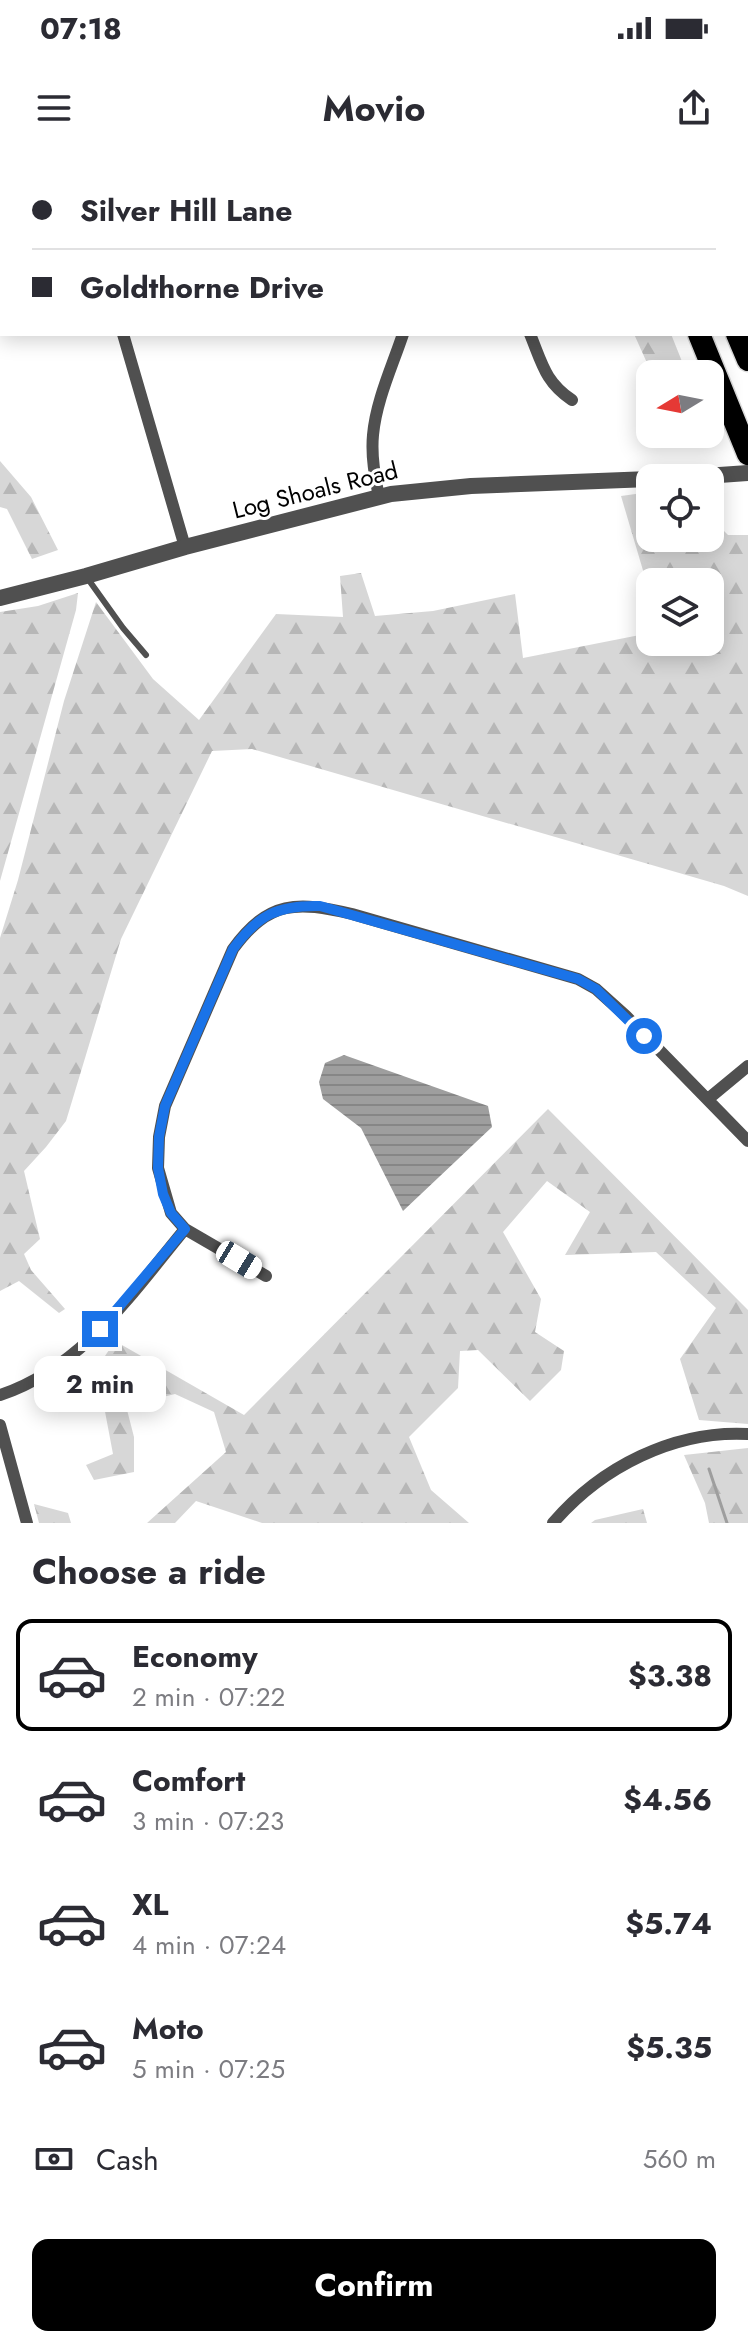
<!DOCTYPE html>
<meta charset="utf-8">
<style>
:root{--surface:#fff;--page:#f7f7f7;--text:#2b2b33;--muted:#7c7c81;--line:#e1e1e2;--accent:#000}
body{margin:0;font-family:Jost,sans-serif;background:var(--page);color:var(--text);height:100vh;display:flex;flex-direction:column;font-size:30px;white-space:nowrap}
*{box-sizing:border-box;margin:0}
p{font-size:26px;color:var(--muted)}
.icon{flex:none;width:44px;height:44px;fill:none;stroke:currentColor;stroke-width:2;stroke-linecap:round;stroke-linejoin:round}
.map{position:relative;height:1363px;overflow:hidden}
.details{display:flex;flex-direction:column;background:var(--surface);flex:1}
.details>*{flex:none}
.guide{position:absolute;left:0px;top:0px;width:748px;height:176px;box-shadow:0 4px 20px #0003;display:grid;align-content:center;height:176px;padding:0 32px;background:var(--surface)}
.needle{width:52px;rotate:260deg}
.tools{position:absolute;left:636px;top:200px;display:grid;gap:16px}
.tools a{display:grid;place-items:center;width:88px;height:88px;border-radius:16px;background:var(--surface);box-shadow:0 4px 20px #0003;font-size:40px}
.end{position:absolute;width:36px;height:36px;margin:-18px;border:10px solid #1a73e8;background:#fff;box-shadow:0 0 0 4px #fff}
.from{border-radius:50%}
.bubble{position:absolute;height:56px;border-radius:16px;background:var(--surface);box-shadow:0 4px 20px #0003;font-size:26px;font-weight:700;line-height:56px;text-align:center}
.car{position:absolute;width:24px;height:48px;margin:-24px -12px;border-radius:10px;box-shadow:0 0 6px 2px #0007;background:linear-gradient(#fff 24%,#345 0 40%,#fff 0 76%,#345 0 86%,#fff 0)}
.guide b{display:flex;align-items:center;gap:28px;height:76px;font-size:30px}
.guide b+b{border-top:2px solid var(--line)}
.guide i{width:20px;height:20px;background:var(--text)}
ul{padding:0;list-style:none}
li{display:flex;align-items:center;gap:24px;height:112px;margin:0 16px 12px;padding:0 16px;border:4px solid transparent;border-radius:16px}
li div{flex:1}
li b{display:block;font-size:30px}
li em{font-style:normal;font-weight:700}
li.selected{border-color:var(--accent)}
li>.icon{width:72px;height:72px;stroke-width:1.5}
h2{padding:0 32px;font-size:36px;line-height:96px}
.pay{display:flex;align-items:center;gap:20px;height:88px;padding:0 32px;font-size:30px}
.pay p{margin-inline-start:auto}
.button{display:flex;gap:16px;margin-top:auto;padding:16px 32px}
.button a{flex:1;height:92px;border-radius:16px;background:var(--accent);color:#fff;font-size:32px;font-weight:700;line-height:92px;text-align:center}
.status{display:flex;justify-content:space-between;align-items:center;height:56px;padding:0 40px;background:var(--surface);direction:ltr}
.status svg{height:22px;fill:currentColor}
header{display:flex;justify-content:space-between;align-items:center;height:104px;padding:0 32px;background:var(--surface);font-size:36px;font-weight:700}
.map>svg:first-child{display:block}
</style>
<div class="status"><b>07:18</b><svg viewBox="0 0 49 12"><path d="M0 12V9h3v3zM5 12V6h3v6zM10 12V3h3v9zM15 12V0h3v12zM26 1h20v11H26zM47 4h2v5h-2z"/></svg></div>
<header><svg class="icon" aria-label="menu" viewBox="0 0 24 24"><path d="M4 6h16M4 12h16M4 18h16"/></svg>Movio<svg class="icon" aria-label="share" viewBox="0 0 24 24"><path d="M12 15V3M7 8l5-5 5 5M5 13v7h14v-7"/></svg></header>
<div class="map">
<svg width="748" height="1363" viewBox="0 0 748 1363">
<defs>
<pattern id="forest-firs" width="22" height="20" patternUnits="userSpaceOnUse" patternTransform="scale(2)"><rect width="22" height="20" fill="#d7d7d7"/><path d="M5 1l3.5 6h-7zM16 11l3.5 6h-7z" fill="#b7b7b7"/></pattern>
<pattern id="water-rules" width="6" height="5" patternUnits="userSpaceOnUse" patternTransform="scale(2)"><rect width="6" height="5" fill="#9e9e9e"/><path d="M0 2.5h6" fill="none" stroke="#868686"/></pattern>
</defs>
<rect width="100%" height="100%" fill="#fff"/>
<path fill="url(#forest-firs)" d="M634,174H671L687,214H652Z
M0,301L31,337L58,390L32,399L7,349L0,347Z
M650,332V378H710V357L728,375H748V736L724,726L252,589L212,591L121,779L66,961L46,987L24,1011L40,1079L24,1094L31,1110L65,1149L59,1153L19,1121L0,1131V778L18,720L64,541L96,442L153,519L199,560L276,454L343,457L340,416L361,413L375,456L433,451L515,434L523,498L650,473V482H710V422H650V434L621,336Z
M78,433L76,450L0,721V452L38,446Z
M548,949L748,1150V1264L699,1260L680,1199L716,1148L656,1092L565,1095L590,1052L547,1021L503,1072L541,1139L535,1172L564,1191L561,1210L530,1241L478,1190L460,1191L458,1228L409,1277L431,1330L469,1363H262L196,1341L175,1363H147L226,1292L214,1252L175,1234L126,1246L134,1277V1312L94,1320L86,1305L113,1294L103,1241L105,1196L115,1181L244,1255Z
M748,1288V1363H709L705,1343L684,1295Z
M34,1344L68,1353L71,1363H39Z
M643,1349L647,1363H591L595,1360Z"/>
<path fill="url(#water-rules)" d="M344,895L488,946L492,967L403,1051L361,968L323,939L319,922L325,903Z"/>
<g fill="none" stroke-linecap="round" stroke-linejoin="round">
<path stroke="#9e9e9e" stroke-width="3" d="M709,1309L727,1363"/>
<g stroke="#dbdbdb" stroke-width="25">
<path id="motorway" d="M627,0L628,2
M666,0L667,2
M699,174L748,294
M737,174L748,200"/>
</g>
<path stroke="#505050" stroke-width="6" d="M88,419L123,468L146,495"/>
<path stroke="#505050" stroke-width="12" d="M74,0L75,2
M459,0L460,2
M123,174L185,387
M530,174C542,203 545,222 572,240
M379,337C375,317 371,296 373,275C376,241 392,207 403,174
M708,939L748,906
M266,1116L185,1069L171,1053L158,1008L159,977L165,946L233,789C269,740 297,741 352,754L578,819L596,829L626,856L748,981
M0,1235C82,1208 132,1133 185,1069
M0,1265L27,1363
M553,1363C601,1307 674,1270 748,1274"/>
<path stroke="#505050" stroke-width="16" d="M677,318L748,313
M0,438L86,416L185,387L391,334L471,326L650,319"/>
<use href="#motorway" stroke="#000" stroke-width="22"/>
</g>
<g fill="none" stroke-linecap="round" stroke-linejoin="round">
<path stroke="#1a73e8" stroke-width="10" d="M100,1169L185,1069L171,1053L163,1034L158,1008L159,977L165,946L233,789C258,755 277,745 320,746L578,819L596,829L644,876"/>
</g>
<g text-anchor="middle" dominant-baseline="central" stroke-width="6" stroke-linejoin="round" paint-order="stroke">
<g font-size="24" fill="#000" stroke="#fff">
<text transform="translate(315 330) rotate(-14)">Log Shoals Road</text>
</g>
</g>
</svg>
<div class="tools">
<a><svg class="needle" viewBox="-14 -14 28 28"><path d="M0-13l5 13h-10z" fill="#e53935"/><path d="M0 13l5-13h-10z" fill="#7c7c81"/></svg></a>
<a><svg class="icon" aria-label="locate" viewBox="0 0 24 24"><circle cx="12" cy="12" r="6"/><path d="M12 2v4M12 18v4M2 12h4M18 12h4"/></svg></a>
<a><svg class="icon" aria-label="layers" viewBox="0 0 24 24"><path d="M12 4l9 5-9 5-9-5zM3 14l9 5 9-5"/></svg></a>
</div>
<i class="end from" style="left:644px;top:876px"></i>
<i class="end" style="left:100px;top:1169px"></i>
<div class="bubble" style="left:34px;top:1196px;width:132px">2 min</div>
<i class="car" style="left:239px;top:1100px;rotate:121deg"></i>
<div class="guide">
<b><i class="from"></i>Silver Hill Lane</b>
<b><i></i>Goldthorne Drive</b>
</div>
</div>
<section class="details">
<h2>Choose a ride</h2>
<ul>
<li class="selected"><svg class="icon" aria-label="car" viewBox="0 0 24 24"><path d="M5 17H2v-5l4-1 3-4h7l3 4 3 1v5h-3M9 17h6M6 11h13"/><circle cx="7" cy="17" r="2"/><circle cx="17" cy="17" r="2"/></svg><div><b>Economy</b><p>2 min · 07:22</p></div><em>$3.38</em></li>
<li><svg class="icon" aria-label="car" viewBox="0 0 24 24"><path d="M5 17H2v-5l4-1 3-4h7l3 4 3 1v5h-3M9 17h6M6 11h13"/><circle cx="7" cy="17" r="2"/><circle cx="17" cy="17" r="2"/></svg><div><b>Comfort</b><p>3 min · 07:23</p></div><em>$4.56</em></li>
<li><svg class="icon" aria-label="car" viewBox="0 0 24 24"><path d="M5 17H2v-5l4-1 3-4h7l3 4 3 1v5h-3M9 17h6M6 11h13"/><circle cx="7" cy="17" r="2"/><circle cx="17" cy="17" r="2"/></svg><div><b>XL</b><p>4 min · 07:24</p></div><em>$5.74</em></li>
<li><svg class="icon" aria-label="car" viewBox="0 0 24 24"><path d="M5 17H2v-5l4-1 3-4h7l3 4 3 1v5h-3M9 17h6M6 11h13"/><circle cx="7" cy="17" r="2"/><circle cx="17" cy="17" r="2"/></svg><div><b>Moto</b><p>5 min · 07:25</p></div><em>$5.35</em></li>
</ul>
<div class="pay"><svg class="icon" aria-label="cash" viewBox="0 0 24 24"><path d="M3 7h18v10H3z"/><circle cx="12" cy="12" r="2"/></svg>Cash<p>560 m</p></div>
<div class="button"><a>Confirm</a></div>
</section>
